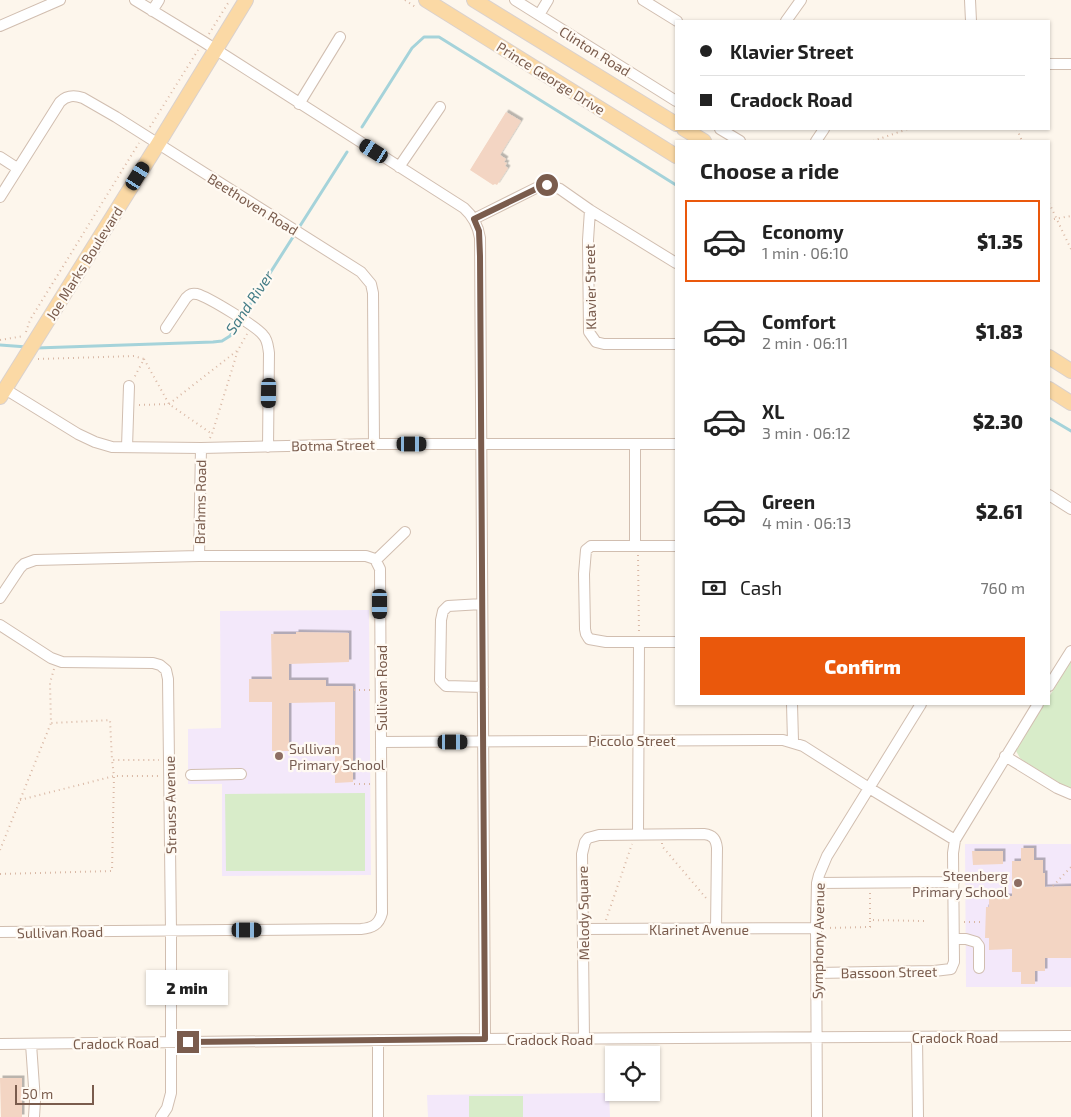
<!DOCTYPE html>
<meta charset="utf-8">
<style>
:root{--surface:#fff;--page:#f2f2f2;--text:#222;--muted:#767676;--line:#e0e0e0;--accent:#ea580c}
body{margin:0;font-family:"Exo 2",sans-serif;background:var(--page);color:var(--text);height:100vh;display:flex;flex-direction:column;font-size:19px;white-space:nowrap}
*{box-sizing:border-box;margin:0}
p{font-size:16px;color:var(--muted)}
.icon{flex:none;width:28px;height:28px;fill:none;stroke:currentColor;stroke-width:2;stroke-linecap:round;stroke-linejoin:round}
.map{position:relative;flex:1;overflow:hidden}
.drawer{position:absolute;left:675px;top:140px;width:375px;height:565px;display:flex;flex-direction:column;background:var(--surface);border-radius:0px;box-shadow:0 1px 4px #0004}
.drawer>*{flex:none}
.banner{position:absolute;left:675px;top:20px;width:375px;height:110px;border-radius:0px;box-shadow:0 1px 4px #0004;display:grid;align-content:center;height:110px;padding:0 25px;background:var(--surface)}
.buttons{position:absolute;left:605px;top:1046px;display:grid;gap:10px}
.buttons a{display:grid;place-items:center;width:55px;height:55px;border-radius:0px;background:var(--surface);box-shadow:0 1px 4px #0004;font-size:25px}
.scale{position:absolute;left:15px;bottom:12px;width:79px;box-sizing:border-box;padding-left:5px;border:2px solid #7a5c4d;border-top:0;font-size:14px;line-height:18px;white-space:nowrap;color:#7a5c4d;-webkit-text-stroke:4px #fffaf3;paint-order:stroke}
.end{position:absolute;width:22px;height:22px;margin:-11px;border:6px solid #7a5c4d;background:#fff;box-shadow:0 0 0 2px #fff}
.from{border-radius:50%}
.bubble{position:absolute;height:35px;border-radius:0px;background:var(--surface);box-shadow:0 1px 4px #0004;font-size:16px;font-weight:800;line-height:35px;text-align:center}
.car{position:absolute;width:15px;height:30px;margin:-15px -8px;border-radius:6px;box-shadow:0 0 4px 1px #0007;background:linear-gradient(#222 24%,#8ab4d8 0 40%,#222 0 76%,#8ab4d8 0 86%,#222 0)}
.banner b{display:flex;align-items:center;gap:18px;height:48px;font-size:19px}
.banner b+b{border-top:1px solid var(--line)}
.banner i{width:12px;height:12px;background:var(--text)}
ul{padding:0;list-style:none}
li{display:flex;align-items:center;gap:15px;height:82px;margin:0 10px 8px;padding:0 15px;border:2px solid transparent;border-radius:0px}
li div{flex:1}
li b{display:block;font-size:19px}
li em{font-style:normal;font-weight:800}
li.on{border-color:var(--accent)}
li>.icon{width:45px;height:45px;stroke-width:1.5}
h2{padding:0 25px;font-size:22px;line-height:60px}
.pay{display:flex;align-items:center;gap:12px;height:55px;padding:0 25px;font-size:19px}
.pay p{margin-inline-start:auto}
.button{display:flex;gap:10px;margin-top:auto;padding:10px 25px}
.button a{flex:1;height:58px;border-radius:0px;background:var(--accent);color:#fff;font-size:20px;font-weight:800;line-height:58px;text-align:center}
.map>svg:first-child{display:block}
</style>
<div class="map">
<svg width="1071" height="1117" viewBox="0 0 1071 1117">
<defs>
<filter id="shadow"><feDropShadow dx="2.5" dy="-2.5" stdDeviation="0" flood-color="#0004"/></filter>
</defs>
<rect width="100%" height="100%" fill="#fdf6ec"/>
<path fill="#f3e8fa" d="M369,610L371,875L222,876V784H188V729L221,728L220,611Z
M965,844H1071V987H966Z
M609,1093L610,1117H428L427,1095Z"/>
<path fill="#d8ecc9" d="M1071,661V789L1064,786L1024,761L1020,758L1016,751L1044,704H1049V697Z
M365,793V871H226L225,794Z
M469,1096H523V1117H469Z"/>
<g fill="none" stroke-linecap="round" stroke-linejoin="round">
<path stroke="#a5d3da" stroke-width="3" d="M362,127L412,48L424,37H439L676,185
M0,345L27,347
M36,348L213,342L222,341L230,336L347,152
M1049,418L1071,431"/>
</g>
<path fill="#f3d5c3" filter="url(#shadow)" d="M506,112L521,121L500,155L506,159L504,162L507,163L505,166L508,168L497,185L495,184L493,185L470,170Z
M296,632L349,633V662L289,664V680H326V686H352L353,687V782L335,783V702L289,703V751H272V702H249V679H272L271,634H296Z
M1021,848H1034V860H1043V873H1045V887L1071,886V958H1045V971H1035V984H1021V972H1012V949L989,950V938H985L986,907H989V896H1012V861H1021Z
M972,851H1003V864L973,865Z
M0,1078H22V1117H1Z"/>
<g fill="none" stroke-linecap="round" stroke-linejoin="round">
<g stroke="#d1beb0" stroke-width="12">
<path id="minor" d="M135,0L204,42L464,208C473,216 478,225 480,238L485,1039
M515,0L676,101
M643,0L677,21
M970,0L971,21
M152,11L159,0
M539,15L548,0
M786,21L801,0
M0,26L60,0
M1049,64H1071
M299,104L340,37
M720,129L740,141
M816,141L824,129
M0,157L17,168
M399,167L440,107
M0,197L60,102C67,95 74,95 83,98L116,117L361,272L371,284L373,293L374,444
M590,210L588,240L589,332L596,342L604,344H676
M474,219L538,187L551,186L560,189L590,210L676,263
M166,328L186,298C190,294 192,293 197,294C208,297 256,326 263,335C268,340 268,347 269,353L268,447
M5,389L78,434L95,442L112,447L201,448L374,444H676
M127,447L129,386
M1049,495L1071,509
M635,545V444
M676,546H591L586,550L584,574L585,629L586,634L589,639L606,642H676
M199,556L201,448
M376,560L405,532
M0,598L20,568L24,564L35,560L199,556H366L375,559L380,569L382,913C379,925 372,928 361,929L0,932
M482,604L448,606L443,611L441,620L440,680L446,686L483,687
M0,625L51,658L62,662L153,663L160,665L166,670L168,679L171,931V1093L167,1108L161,1117
M1049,686L1071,651
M792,704L793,741
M381,742L783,740L803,746L869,788L955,840
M1005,756L1057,788L1071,794
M191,775L241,774
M638,834L639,643
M817,883L954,882
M583,929L816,928
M954,939H966L976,942L979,946V968
M816,973L934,971L951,969L954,962L953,853L955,840L1038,704
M917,1037L918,1117
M584,1039L582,854L585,842L588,838L599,835L704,834C713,835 716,839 717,848L716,929
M378,1040V1117
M0,1044L485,1039L1071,1036
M31,1044L35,1101L34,1117
M817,1117L816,928L817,883L819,875L827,856L921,704"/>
</g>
<g stroke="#dad1cd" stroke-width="16">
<path id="major" d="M426,0L676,156
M474,0L676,124
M684,129L704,141
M1049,357L1071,371
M1049,389L1071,403
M0,397L158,144L246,0"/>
</g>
<path stroke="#d9b8a5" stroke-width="2" stroke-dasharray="1 4" stroke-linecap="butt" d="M405,0L417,8
M209,34L230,0
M150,127L198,50
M1017,129L1022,141
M873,141L908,129
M1049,203L1071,249
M1049,220L1071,216
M26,332L30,320L139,143
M0,340L24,336
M38,359L134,356L144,359L134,378
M144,359L169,404L212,434
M139,405L169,404L238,350
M210,438L212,434L238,350L247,334
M638,555L639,633
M54,669L50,683L51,723L110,720L112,760H159
M354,690H371
M354,784H371
M20,800L114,776L112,760
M662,843V846L706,898
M0,850L51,723
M0,874L112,871L114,776H159
M1053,886L1071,867
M870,893V920
M606,920L632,844
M964,922H982
M825,928L870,927V920L924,921"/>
<use href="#minor" stroke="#fff" stroke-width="10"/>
<use href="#major" stroke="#fbd9a5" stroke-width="14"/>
</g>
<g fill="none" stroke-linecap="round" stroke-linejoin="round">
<path stroke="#7a5c4d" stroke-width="6" d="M188,1042L485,1039L480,256L479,231L474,219L538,188L547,185"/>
</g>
<g fill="#8d6e63" stroke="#fffaf3" stroke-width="2">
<circle cx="279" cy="756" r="5"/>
<circle cx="1018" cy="883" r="5"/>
</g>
<g text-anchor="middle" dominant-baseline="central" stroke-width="4.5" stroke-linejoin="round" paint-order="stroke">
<g font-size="14" fill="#7a5c4d" stroke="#fffaf3">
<text transform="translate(595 51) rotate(32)">Clinton Road</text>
<text transform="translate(551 78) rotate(32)">Prince George Drive</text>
<text transform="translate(253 204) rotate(32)">Beethoven Road</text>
<text transform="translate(84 263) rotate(-58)">Joe Marks Boulevard</text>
<text transform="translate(590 287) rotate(-91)">Klavier Street</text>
<text transform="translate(333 445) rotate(-1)">Botma Street</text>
<text transform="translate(200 502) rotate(-89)">Brahms Road</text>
<text transform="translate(381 688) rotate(-90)">Sullivan Road</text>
<text x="632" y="740">Piccolo Street</text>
<text transform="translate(170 805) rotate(-91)">Strauss Avenue</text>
<text transform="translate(583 913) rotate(-91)">Melody Square</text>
<text x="699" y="929">Klarinet Avenue</text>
<text transform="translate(60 932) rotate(-1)">Sullivan Road</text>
<text transform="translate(818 941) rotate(-89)">Symphony Avenue</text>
<text transform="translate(889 972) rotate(-1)">Bassoon Street</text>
<text x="955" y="1037">Cradock Road</text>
<text x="550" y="1039">Cradock Road</text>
<text transform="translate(116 1043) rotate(-1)">Cradock Road</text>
</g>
<g font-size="14" fill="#785e54" stroke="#fffaf3" text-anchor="start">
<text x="289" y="748">Sullivan<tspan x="289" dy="16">Primary School</tspan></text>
<text x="1008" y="875" text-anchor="end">Steenberg<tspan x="1008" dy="16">Primary School</tspan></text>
</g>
<g font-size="15" font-style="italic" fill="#437c86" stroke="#fffaf3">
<text transform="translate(249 302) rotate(-56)">Sand River</text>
</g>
</g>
</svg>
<div class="buttons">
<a><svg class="icon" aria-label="locate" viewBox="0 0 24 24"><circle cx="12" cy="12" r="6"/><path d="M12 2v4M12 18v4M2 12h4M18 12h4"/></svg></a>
</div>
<div class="scale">50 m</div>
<i class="end from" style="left:547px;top:185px"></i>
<i class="end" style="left:188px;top:1042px"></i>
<div class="bubble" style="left:146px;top:970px;width:82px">2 min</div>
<i class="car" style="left:374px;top:151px;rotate:302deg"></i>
<i class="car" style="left:138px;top:176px;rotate:32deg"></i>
<i class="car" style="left:269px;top:393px;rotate:181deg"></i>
<i class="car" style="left:412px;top:444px;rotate:90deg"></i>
<i class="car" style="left:380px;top:604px;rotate:180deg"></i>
<i class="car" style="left:453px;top:742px;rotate:90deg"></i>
<i class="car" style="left:247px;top:930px;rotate:90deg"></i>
<div class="banner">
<b><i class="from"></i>Klavier Street</b>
<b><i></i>Cradock Road</b>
</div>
<section class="drawer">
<h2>Choose a ride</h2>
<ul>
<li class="on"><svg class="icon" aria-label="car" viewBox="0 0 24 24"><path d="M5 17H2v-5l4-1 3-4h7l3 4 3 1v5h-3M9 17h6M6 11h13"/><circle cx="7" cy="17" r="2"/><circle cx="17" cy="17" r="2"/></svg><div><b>Economy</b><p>1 min · 06:10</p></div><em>$1.35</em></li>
<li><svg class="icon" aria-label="car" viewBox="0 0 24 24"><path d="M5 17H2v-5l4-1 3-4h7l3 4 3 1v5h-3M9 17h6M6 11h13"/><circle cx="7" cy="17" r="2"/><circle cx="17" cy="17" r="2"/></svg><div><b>Comfort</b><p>2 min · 06:11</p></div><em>$1.83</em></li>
<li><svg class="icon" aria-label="car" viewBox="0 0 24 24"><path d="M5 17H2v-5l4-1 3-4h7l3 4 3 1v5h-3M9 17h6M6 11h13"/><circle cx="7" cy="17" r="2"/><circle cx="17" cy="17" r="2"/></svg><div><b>XL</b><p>3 min · 06:12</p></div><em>$2.30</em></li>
<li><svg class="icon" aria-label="car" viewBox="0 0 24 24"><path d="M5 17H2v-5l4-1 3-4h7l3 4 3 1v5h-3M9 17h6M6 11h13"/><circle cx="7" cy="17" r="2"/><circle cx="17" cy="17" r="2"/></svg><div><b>Green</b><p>4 min · 06:13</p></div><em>$2.61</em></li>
</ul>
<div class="pay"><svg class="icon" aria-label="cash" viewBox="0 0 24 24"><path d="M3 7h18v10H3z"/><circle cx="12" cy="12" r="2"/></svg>Cash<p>760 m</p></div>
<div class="button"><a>Confirm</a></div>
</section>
</div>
